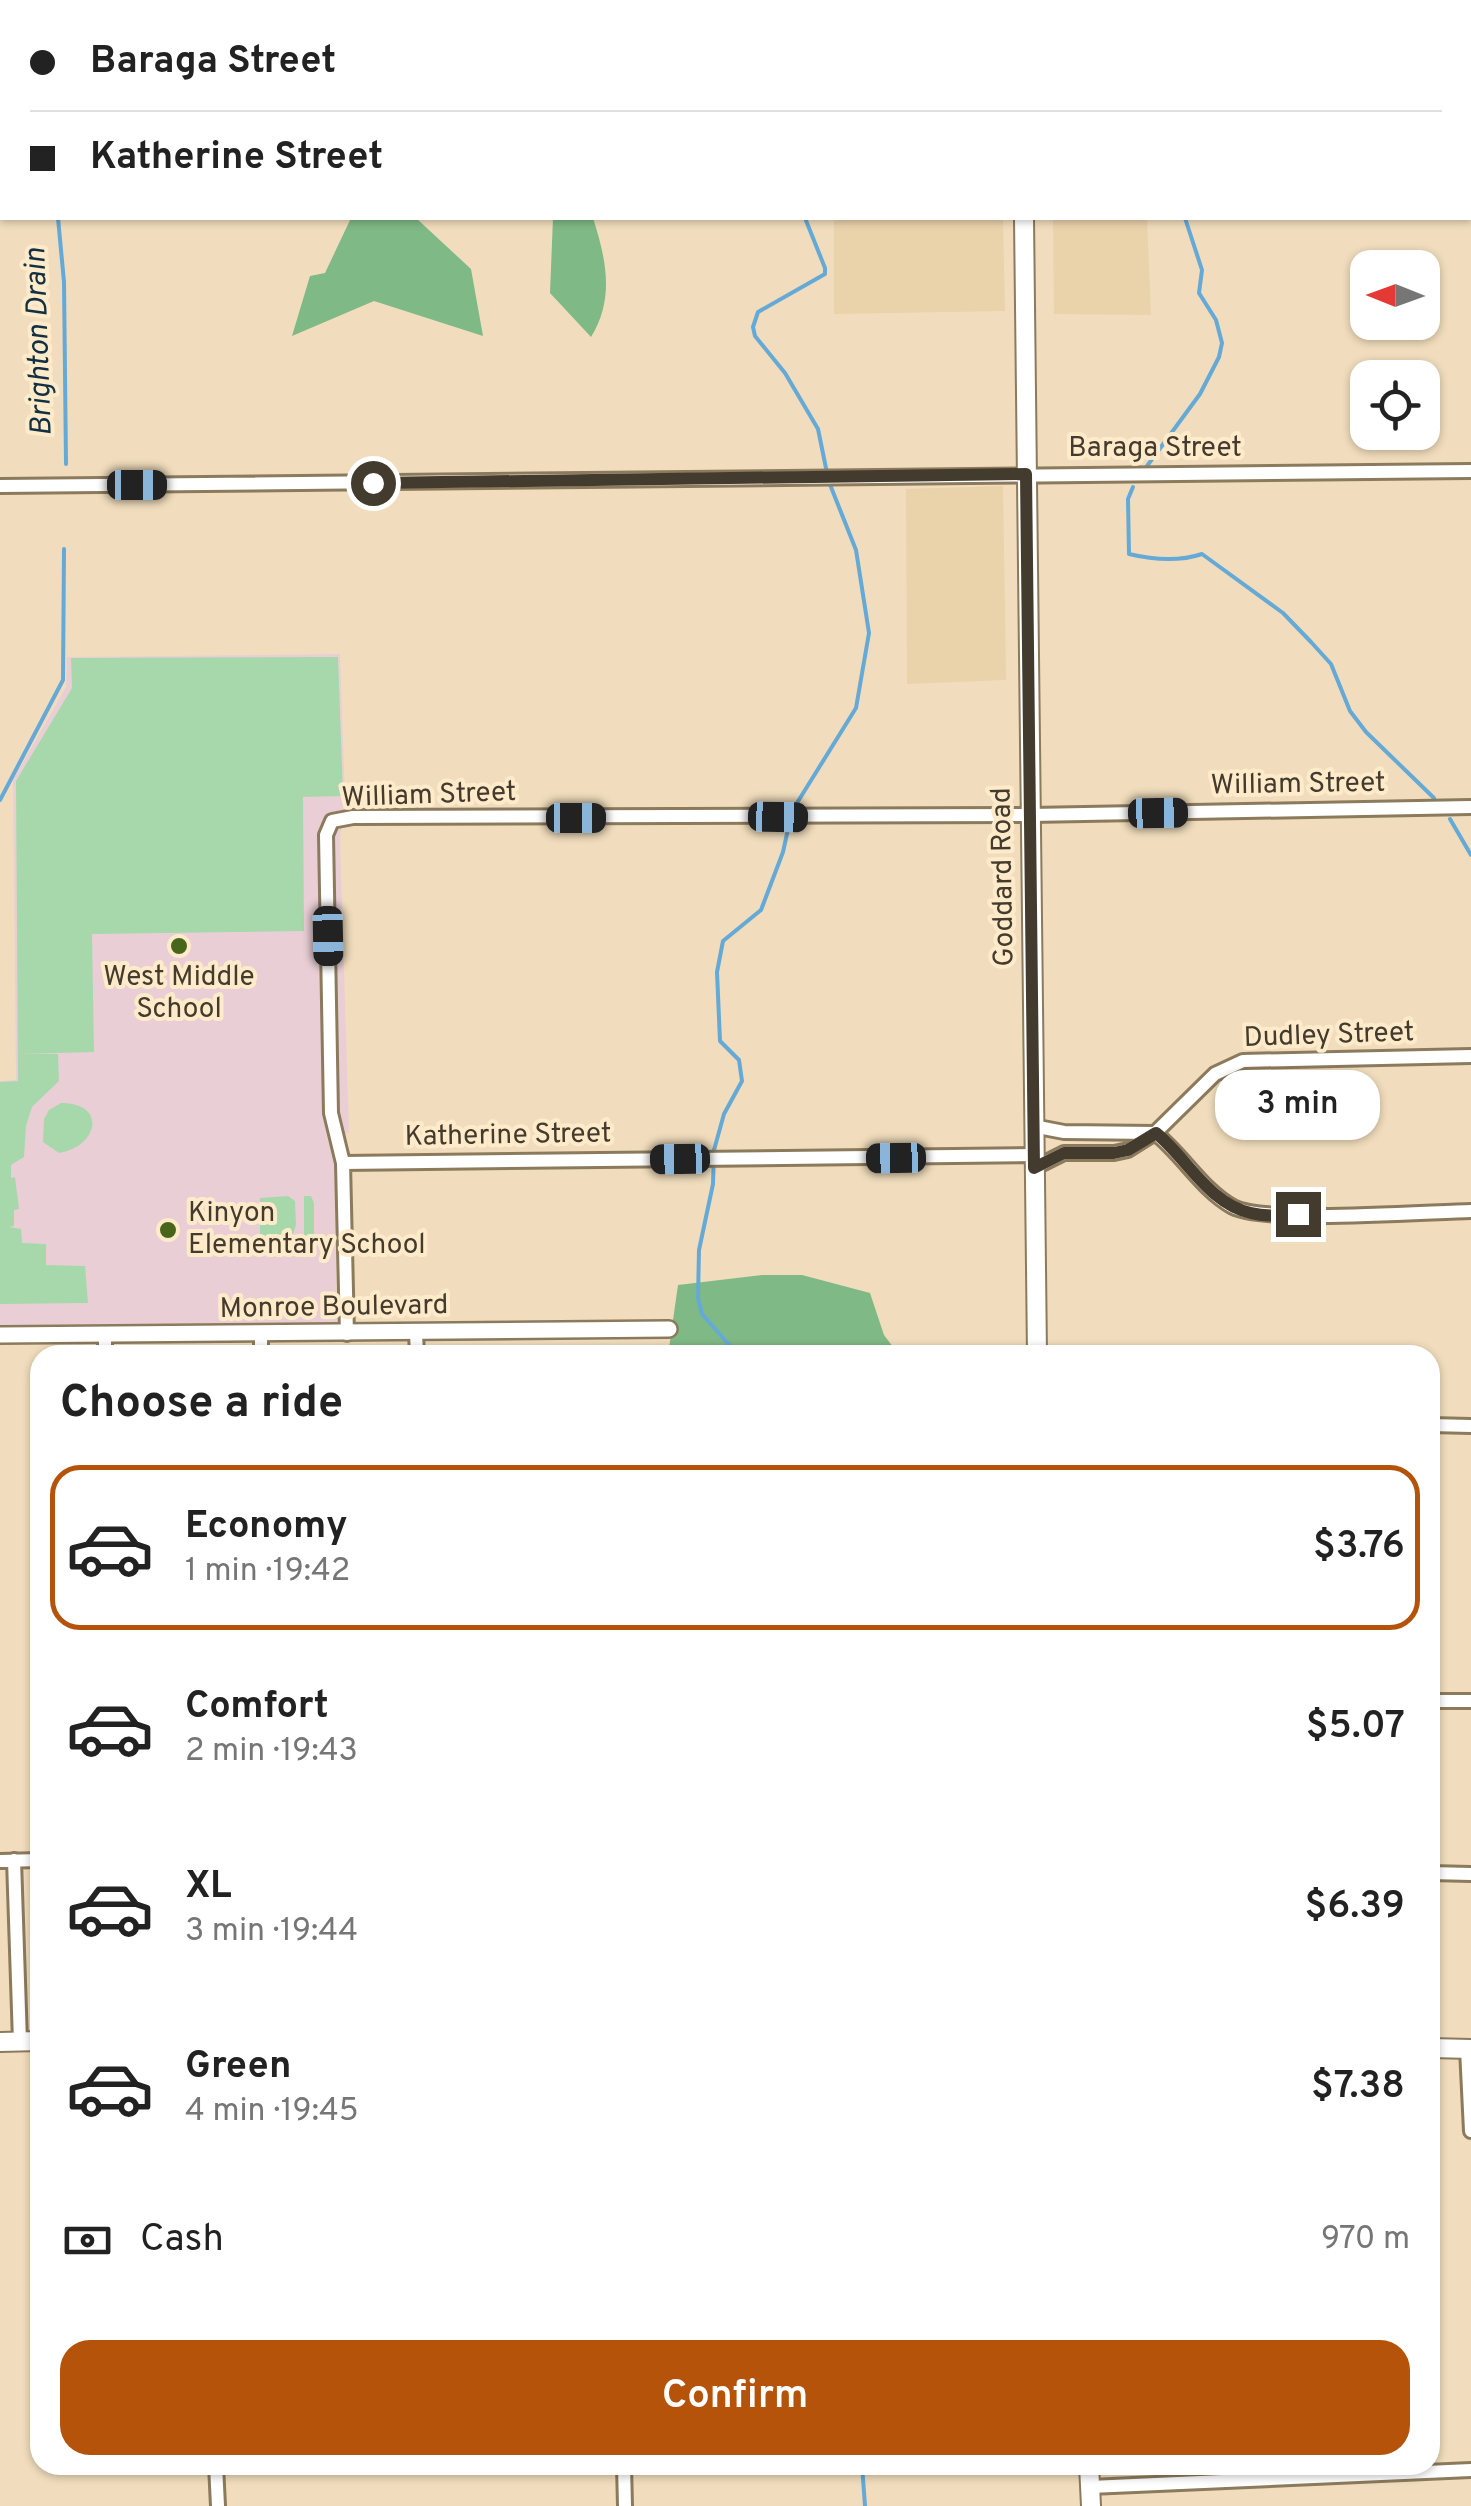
<!DOCTYPE html>
<meta charset="utf-8">
<style>
:root{--surface:#fff;--page:#f2f2f2;--text:#222;--muted:#767676;--line:#e0e0e0;--accent:#b45309}
body{margin:0;font-family:Overpass,sans-serif;background:var(--page);color:var(--text);height:100vh;display:flex;flex-direction:column;font-size:38px;white-space:nowrap}
*{box-sizing:border-box;margin:0}
p{font-size:32px;color:var(--muted)}
.icon{flex:none;width:55px;height:55px;fill:none;stroke:currentColor;stroke-width:2;stroke-linecap:round;stroke-linejoin:round}
.map{position:relative;flex:1;overflow:hidden}
.drawer{position:absolute;left:30px;top:1345px;width:1410px;height:1130px;display:flex;flex-direction:column;background:var(--surface);border-radius:30px;box-shadow:0 2px 8px #0004}
.drawer>*{flex:none}
.hud{position:absolute;left:0px;top:0px;width:1472px;height:220px;box-shadow:0 2px 8px #0004;display:grid;align-content:center;height:220px;padding:0 30px;background:var(--surface)}
.needle{width:65px;rotate:271deg}
.fabs{position:absolute;left:1350px;top:250px;display:grid;gap:20px}
.fabs a{display:grid;place-items:center;width:90px;height:90px;border-radius:20px;background:var(--surface);box-shadow:0 2px 8px #0004;font-size:50px}
.end{position:absolute;width:45px;height:45px;margin:-22px;border:12px solid #433b2e;background:#fff;box-shadow:0 0 0 5px #fff}
.from{border-radius:50%}
.bubble{position:absolute;height:70px;border-radius:30px;background:var(--surface);box-shadow:0 2px 8px #0004;font-size:32px;font-weight:600;line-height:70px;text-align:center}
.car{position:absolute;width:30px;height:60px;margin:-30px -15px;border-radius:12px;box-shadow:0 0 8px 2px #0007;background:linear-gradient(#222 24%,#8ab4d8 0 40%,#222 0 76%,#8ab4d8 0 86%,#222 0)}
.hud b{display:flex;align-items:center;gap:35px;height:95px;font-size:38px}
.hud b+b{border-top:2px solid var(--line)}
.hud i{width:25px;height:25px;background:var(--text)}
ul{padding:0;list-style:none}
li{display:flex;align-items:center;gap:30px;height:165px;margin:0 20px 15px;padding:0 10px;border:5px solid transparent;border-radius:30px}
li div{flex:1}
li b{display:block;font-size:38px}
li em{font-style:normal;font-weight:600}
li.selected{border-color:var(--accent)}
li>.icon{width:90px;height:90px;stroke-width:1.5}
h2{padding:0 30px;font-size:45px;line-height:120px}
.pay{display:flex;align-items:center;gap:25px;height:110px;padding:0 30px;font-size:38px}
.pay p{margin-inline-start:auto}
.action{display:flex;gap:20px;margin-top:auto;padding:20px 30px}
.action a{flex:1;height:115px;border-radius:30px;background:var(--accent);color:#fff;font-size:40px;font-weight:600;line-height:115px;text-align:center}
.map>svg:first-child{display:block}
</style>
<div class="map">
<svg width="1471" height="2506" viewBox="0 0 1471 2506">
<rect width="100%" height="100%" fill="#f1ddbd"/>
<path fill="#ead2ab" d="M834,218H1003L1005,311L834,314Z
M1053,218H1147L1151,315L1054,314Z
M1003,486L1006,680L907,684L906,489Z"/>
<path fill="#e9cfd5" d="M340,654L345,797L340,838L349,1133L334,1135L337,1323L0,1325V1081L16,1080L13,780L66,687L67,657Z"/>
<path fill="#a7d8ab" d="M338,657L343,796L303,797L304,931L92,934L94,1052L21,1054H58L59,1081L32,1107L26,1126L24,1157L11,1165V1178L15,1177L19,1209L14,1210V1226L9,1227L21,1229L22,1243L46,1244V1265L85,1266L88,1303L0,1304V1082L18,1081L16,781L72,688L71,658Z
M61,1103C108,1103 98,1147 59,1153L43,1142L44,1119L49,1110Z
M288,1196L295,1201L296,1225L289,1246L260,1245V1198Z
M304,1196H311L314,1203V1237L309,1239L304,1237Z"/>
<path fill="#7fb986" d="M351,218H416L471,269L483,336L374,301L292,336L310,276L325,273Z
M553,218H593C606,259 615,298 591,337L550,293Z
M762,1275H802L870,1293L884,1335L899,1355H668L678,1285Z"/>
<g fill="none" stroke-linecap="round" stroke-linejoin="round">
<path stroke="#65a9d6" stroke-width="4" d="M922,2L924,0
M1127,2V0
M58,218L64,282L66,464
M805,218L825,268V274L758,312L753,327L755,336L785,373L818,429L827,473
M1147,466L1200,394L1219,357L1222,343L1216,320L1199,293L1202,270L1185,218
M1133,487L1128,499L1129,554C1154,560 1178,562 1202,554L1283,613L1311,642L1331,664L1350,711L1366,732L1434,798
M0,800L63,680L64,549
M792,811L856,708L869,633L856,550L829,482
M1450,819L1471,855
M738,1355L702,1314L698,1298L699,1250L713,1184L714,1150L724,1114L742,1081L739,1060L720,1041L717,972L723,941L761,910L783,852L790,820
M862,2465L865,2506"/>
<g stroke="#8c7a5c" stroke-width="18">
<path id="minor" d="M1470,42H1471
M0,486L1471,471
M1471,1056L1243,1061L1215,1074L1155,1133C1183,1155 1202,1190 1233,1207C1266,1224 1425,1212 1471,1211
M1033,1126L1064,1132L1155,1133L1128,1150L1114,1153H1064L1034,1168
M343,1163L1034,1155
M416,1333L417,1355
M261,1334V1355
M347,1334L343,1163L331,1113L326,835L332,821L353,817L1031,815L1471,807
M105,1335V1355
M1430,1425L1471,1426
M1430,1701H1471
M14,1860L20,2041
M0,1861L40,1860
M1430,1873L1471,1874
M1467,2049L1471,2131
M216,2465L218,2506
M624,2465L625,2506
M1090,2487L1471,2470"/>
</g>
<g stroke="#8c7a5c" stroke-width="20">
<path id="tertiary" d="M0,93H2
M0,1335L669,1329"/>
</g>
<g stroke="#8c7a5c" stroke-width="22">
<path id="secondary" d="M1022,0V2
M1024,218L1037,1355
M0,2042L40,2041
M1430,2048L1471,2049
M1089,2465L1091,2506"/>
</g>
<use href="#minor" stroke="#fff" stroke-width="12"/>
<use href="#tertiary" stroke="#fff" stroke-width="15"/>
<use href="#secondary" stroke="#fff" stroke-width="18"/>
</g>
<g fill="none" stroke-linecap="round" stroke-linejoin="round">
<path stroke="#433b2e" stroke-width="12" d="M373,483L1026,474L1034,1168L1064,1153H1114L1128,1150L1156,1133C1187,1158 1209,1204 1251,1213C1266,1217 1282,1215 1298,1214"/>
</g>
<g fill="#48661b" stroke="#ffebca" stroke-width="4">
<circle cx="179" cy="946" r="10"/>
<circle cx="168" cy="1230" r="10"/>
</g>
<g text-anchor="middle" dominant-baseline="central" stroke-width="8" stroke-linejoin="round" paint-order="stroke">
<g font-size="28" fill="#433b2e" stroke="#ffebca">
<text x="1155" y="449">Baraga Street</text>
<text transform="translate(1298 785) rotate(-1)">William Street</text>
<text transform="translate(429 796) rotate(-2)">William Street</text>
<text transform="translate(1004 877) rotate(-91)">Goddard Road</text>
<text transform="translate(1329 1036) rotate(-2)">Dudley Street</text>
<text transform="translate(508 1136) rotate(-1)">Katherine Street</text>
<text transform="translate(334 1308) rotate(-1)">Monroe Boulevard</text>
</g>
<g font-size="28" fill="#433b2e" stroke="#ffebca">
<text x="179" y="978">West Middle<tspan x="179" dy="32">School</tspan></text>
<text x="188" y="1214" text-anchor="start">Kinyon<tspan x="188" dy="32">Elementary School</tspan></text>
</g>
<g font-size="30" font-style="italic" fill="#113043" stroke="#ffebca">
<text transform="translate(40 342) rotate(-92)">Brighton Drain</text>
</g>
</g>
</svg>
<div class="fabs">
<a><svg class="needle" viewBox="-14 -14 28 28"><path d="M0-13l5 13h-10z" fill="#e53935"/><path d="M0 13l5-13h-10z" fill="#767676"/></svg></a>
<a><svg class="icon" aria-label="locate" viewBox="0 0 24 24"><circle cx="12" cy="12" r="6"/><path d="M12 2v4M12 18v4M2 12h4M18 12h4"/></svg></a>
</div>
<i class="end from" style="left:373px;top:483px"></i>
<i class="end" style="left:1298px;top:1214px"></i>
<div class="bubble" style="left:1215px;top:1070px;width:165px">3 min</div>
<i class="car" style="left:137px;top:485px;rotate:90deg"></i>
<i class="car" style="left:1158px;top:813px;rotate:89deg"></i>
<i class="car" style="left:778px;top:817px;rotate:91deg"></i>
<i class="car" style="left:576px;top:818px;rotate:90deg"></i>
<i class="car" style="left:328px;top:936px;rotate:179deg"></i>
<i class="car" style="left:896px;top:1158px;rotate:269deg"></i>
<i class="car" style="left:680px;top:1159px;rotate:269deg"></i>
<div class="hud">
<b><i class="from"></i>Baraga Street</b>
<b><i></i>Katherine Street</b>
</div>
<section class="drawer">
<h2>Choose a ride</h2>
<ul>
<li class="selected"><svg class="icon" aria-label="car" viewBox="0 0 24 24"><path d="M5 17H2v-5l4-1 3-4h7l3 4 3 1v5h-3M9 17h6M6 11h13"/><circle cx="7" cy="17" r="2"/><circle cx="17" cy="17" r="2"/></svg><div><b>Economy</b><p>1 min · 19:42</p></div><em>$3.76</em></li>
<li><svg class="icon" aria-label="car" viewBox="0 0 24 24"><path d="M5 17H2v-5l4-1 3-4h7l3 4 3 1v5h-3M9 17h6M6 11h13"/><circle cx="7" cy="17" r="2"/><circle cx="17" cy="17" r="2"/></svg><div><b>Comfort</b><p>2 min · 19:43</p></div><em>$5.07</em></li>
<li><svg class="icon" aria-label="car" viewBox="0 0 24 24"><path d="M5 17H2v-5l4-1 3-4h7l3 4 3 1v5h-3M9 17h6M6 11h13"/><circle cx="7" cy="17" r="2"/><circle cx="17" cy="17" r="2"/></svg><div><b>XL</b><p>3 min · 19:44</p></div><em>$6.39</em></li>
<li><svg class="icon" aria-label="car" viewBox="0 0 24 24"><path d="M5 17H2v-5l4-1 3-4h7l3 4 3 1v5h-3M9 17h6M6 11h13"/><circle cx="7" cy="17" r="2"/><circle cx="17" cy="17" r="2"/></svg><div><b>Green</b><p>4 min · 19:45</p></div><em>$7.38</em></li>
</ul>
<div class="pay"><svg class="icon" aria-label="cash" viewBox="0 0 24 24"><path d="M3 7h18v10H3z"/><circle cx="12" cy="12" r="2"/></svg>Cash<p>970 m</p></div>
<div class="action"><a>Confirm</a></div>
</section>
</div>
